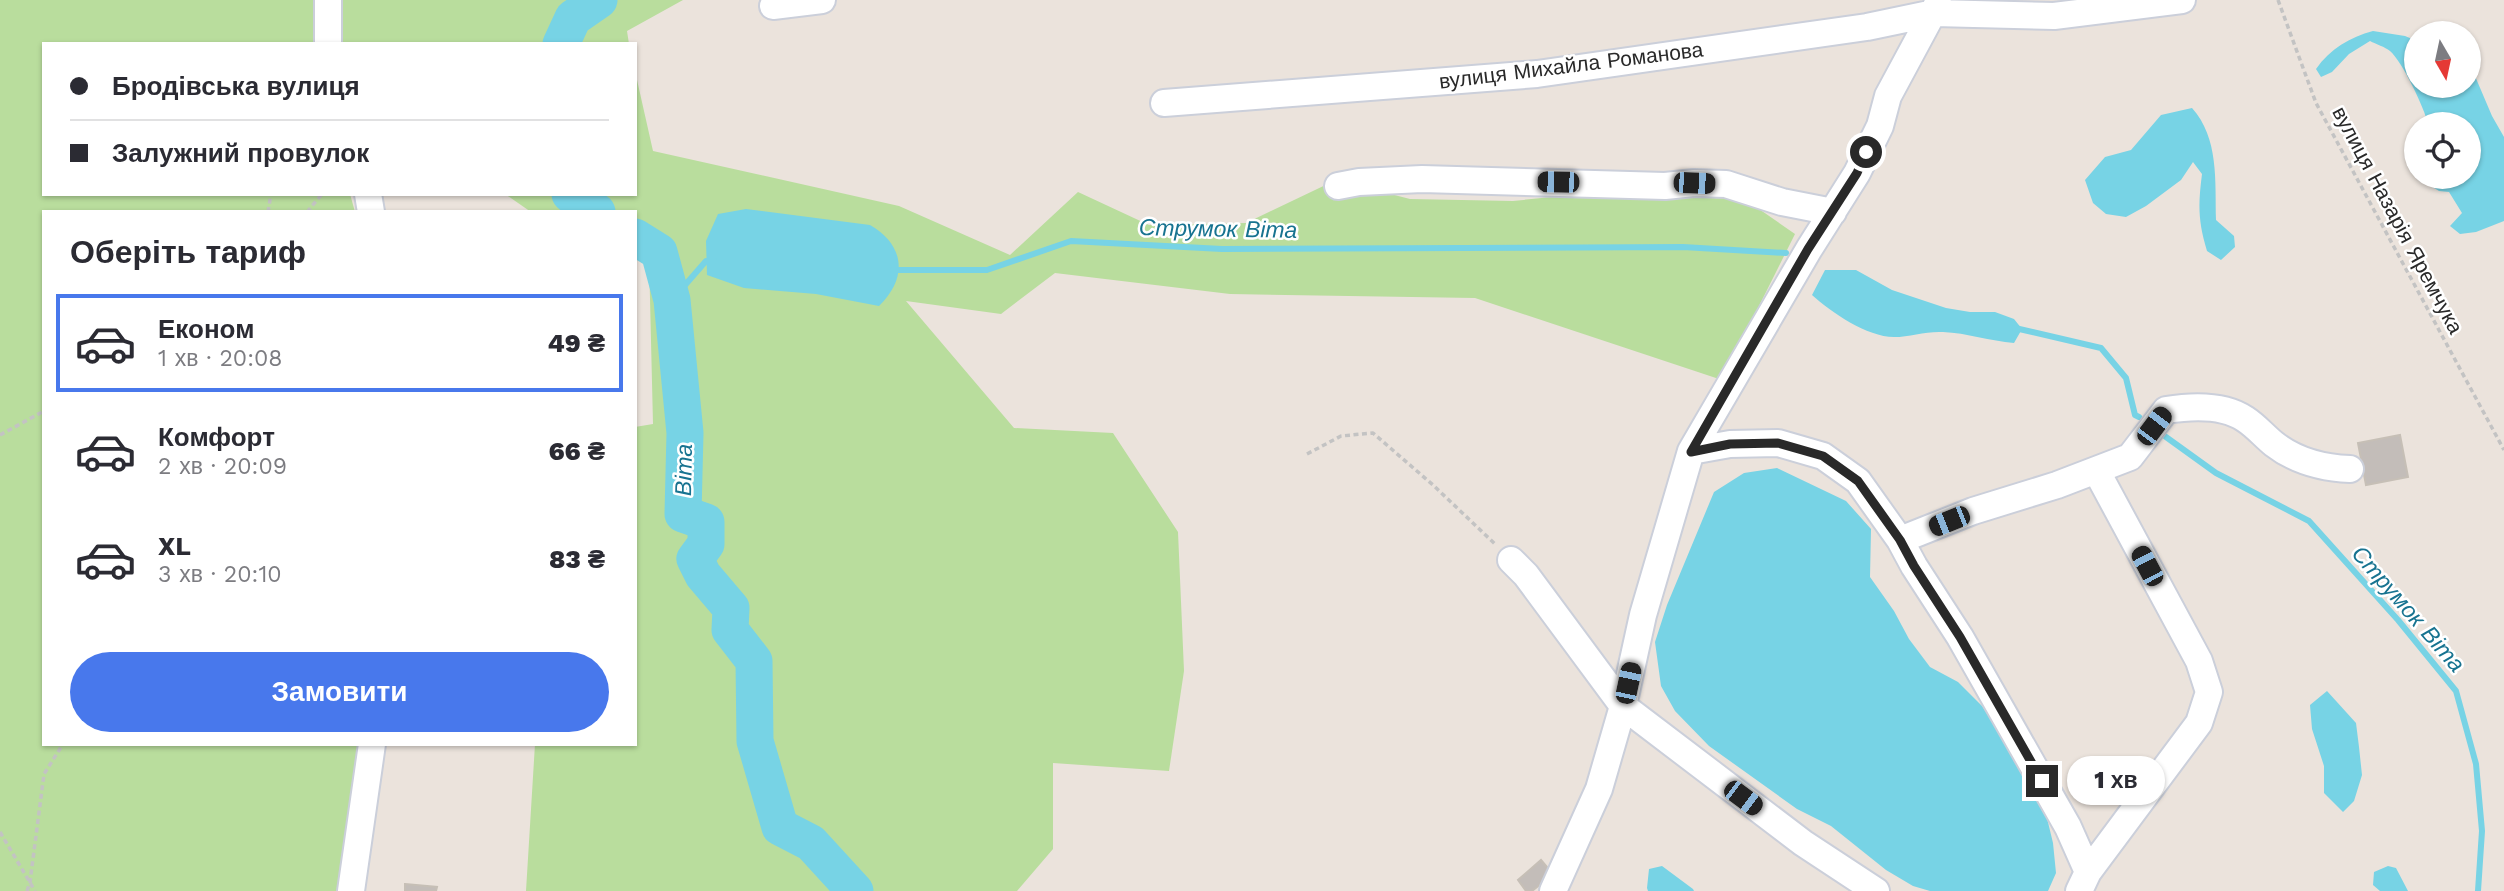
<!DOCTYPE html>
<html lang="uk">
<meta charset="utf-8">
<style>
:root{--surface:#fff;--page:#f2f2f3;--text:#2b2b33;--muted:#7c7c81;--line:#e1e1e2;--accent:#4878ec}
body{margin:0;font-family:"Work Sans",sans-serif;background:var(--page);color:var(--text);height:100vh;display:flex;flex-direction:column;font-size:26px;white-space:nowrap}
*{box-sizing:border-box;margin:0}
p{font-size:23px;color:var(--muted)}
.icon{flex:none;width:38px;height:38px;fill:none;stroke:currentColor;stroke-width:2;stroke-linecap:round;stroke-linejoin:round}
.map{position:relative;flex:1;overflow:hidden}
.details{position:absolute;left:42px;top:210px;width:595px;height:536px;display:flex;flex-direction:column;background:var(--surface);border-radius:0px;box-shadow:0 2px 5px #0004}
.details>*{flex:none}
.guide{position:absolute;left:42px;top:42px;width:595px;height:154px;border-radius:0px;box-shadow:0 2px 5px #0004;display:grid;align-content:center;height:154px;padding:0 28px;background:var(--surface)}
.needle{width:46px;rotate:171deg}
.buttons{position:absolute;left:2404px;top:21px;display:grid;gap:14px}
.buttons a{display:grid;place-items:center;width:77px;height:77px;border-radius:50%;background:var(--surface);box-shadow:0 2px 5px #0004;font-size:35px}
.end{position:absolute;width:32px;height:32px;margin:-16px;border:9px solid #292929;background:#fff;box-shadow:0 0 0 4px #fff}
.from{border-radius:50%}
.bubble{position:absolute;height:49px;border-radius:24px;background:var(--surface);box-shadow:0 2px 5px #0004;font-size:23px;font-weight:800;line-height:49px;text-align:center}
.car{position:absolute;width:21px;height:42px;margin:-21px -10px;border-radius:9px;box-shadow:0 0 5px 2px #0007;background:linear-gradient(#222 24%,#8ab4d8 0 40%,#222 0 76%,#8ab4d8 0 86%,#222 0)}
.guide b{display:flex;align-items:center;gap:24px;height:66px;font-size:26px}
.guide b+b{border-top:2px solid var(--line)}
.guide i{width:18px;height:18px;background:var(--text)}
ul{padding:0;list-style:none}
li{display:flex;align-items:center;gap:21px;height:98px;margin:0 14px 10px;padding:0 14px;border:4px solid transparent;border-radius:0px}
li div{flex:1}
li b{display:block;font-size:26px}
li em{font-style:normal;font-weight:800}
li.selected{border-color:var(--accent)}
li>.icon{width:63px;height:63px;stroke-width:1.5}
h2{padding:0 28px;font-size:32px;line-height:84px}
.cta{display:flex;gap:14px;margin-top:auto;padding:14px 28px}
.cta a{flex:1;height:80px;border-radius:42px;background:var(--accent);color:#fff;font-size:28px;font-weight:800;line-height:80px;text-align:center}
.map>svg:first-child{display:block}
</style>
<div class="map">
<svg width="2504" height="891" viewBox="0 0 2504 891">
<rect width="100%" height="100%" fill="#ebe3dc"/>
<path fill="#b9dd9d" d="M0,0H683L627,31L629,44H44V194H350L355,212H44V744H359L339,891H0Z
M635,71L653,151L899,206L1010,255L1078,192L1149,225L1246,223L1336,180L1410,199L1513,201L1717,180L1795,234L1722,380L1475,298L1230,294L1055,273L1001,314L906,301L1014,428L1113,433L1178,532L1184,671L1169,771L1053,763V849L1017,891H526L535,744H635V427L653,424L649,257L635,244V212H531L505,194H635Z"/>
<path fill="#77d3e5" d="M2373,31L2405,36L2417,41V86H2469V62L2492,116L2504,137V221L2476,232L2460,234L2450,226L2462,213L2449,192L2439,191L2431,186L2436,177H2469V124H2428C2425,109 2402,61 2390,51C2385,47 2376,44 2370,41L2349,54L2332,72L2321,77L2316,69C2330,49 2350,37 2373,31Z
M2192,108C2219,138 2215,181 2216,220L2234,236L2235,247L2221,260L2207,251C2198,221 2198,205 2202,174L2193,162L2181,180L2146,206L2126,217L2106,214L2093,203L2085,180L2105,157L2131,150L2161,115Z
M746,209L870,225C905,245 908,278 879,306L816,294L744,288L707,275L706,241L718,214Z
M1825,270H1856L1892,290L1946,308L1970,312H1995L2014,319L2022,329L2014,343C1990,341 1967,333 1943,332C1926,331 1910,337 1894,337C1867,337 1831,312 1812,295Z
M1777,468L1846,501L1871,529L1870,577L1894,611L1909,639L1930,667L1958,682L1982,706L2005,740L2022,761L2035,796L2046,814L2053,843L2056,873L2048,891H1930L1913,886L1886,870L1831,826L1797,809L1709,746L1675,711L1661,686L1655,642L1667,605L1714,492L1744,473Z
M2327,691L2356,723L2359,747L2362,775L2354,801L2343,812L2324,793V766L2312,729L2310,705Z
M1662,866L1693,889L1694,891H1648L1647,888L1649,869Z
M2388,866L2396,868L2408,891H2380L2373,885L2374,872Z"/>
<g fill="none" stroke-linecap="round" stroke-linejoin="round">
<path stroke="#77d3e5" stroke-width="6" d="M893,270H987L1071,241L1222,249L1683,247L1786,253
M672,300L706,261H714
M2015,328L2101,348L2126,378L2135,415L2139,417
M2166,437L2216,473L2309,521L2398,620L2456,691L2476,764L2482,831L2478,891"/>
<path stroke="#77d3e5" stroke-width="37" d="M561,44L573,18L599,0
M570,194L597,212
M635,237L659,252L672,300L685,433L683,514L706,522V544L695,559L703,575L731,608L730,630L754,661L755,741L780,827L811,843L855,891"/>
</g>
<path fill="#c3bdb9" stroke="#c6bfb6" stroke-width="2" d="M2400,435L2408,477L2366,485L2358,443Z
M1541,860L1553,874L1532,891H1526L1518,880Z
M405,884L437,887L436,891H405Z"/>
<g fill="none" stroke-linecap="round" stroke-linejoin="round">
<g stroke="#cbcfda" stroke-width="30">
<path id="minor" d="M328,0V44
M773,6L822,0
M1164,103L1537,74L1867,27L1934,13L2054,16L2182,0
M1338,186L1359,182L1422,179L1665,186L1694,183L1726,184L1782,202L1833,212
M368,194L371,212
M1691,451L1730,444L1778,443L1823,456L1858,481L1900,540L1914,566L1960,637L2068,827L2088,872L2079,891
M1900,540L1973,511L2057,485L2130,457L2166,410C2191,406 2223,404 2245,419C2256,426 2264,436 2274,444C2296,461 2323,468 2350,469
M1511,560L1526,575L1623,706L1803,843L1876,891
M2088,872L2199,723L2209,692L2199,661L2096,470
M351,891L372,744
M1553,891L1599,789L1623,706L1643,615L1691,451L1809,249L1857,173L1880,126L1888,96L1938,3"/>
</g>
<path stroke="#c3c3c3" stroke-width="3.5" stroke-dasharray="5 3.5" stroke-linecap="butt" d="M2278,0L2316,103L2504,450
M268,212L271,194
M307,212L322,194
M0,435L44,411
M1307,454L1341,436L1373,433L1433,485L1495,544
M0,832L35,891
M27,891L30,882L44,774L63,744"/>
<use href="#minor" stroke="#fff" stroke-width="26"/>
</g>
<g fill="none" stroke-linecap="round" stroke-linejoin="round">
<path stroke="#292929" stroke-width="9" d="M1866,152L1857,173L1808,249L1691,452L1730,444L1778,443L1823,456L1858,481L1900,540L1914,566L1960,637L2042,781"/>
</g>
<g text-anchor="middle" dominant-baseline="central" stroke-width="5" stroke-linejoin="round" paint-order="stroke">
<g font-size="21" fill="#292929" stroke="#fff">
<text transform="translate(1571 65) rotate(-7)">вулиця Михайла Романова</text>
<text transform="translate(2398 220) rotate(62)">вулиця Назарія Яремчука</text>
</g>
<g font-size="23" font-style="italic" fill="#177390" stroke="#fff">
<text transform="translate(1218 229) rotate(1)">Струмок Віта</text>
<text transform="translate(684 470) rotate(-89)">Віта</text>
<text transform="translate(2408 609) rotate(49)">Струмок Віта</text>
</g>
</g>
</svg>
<div class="buttons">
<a><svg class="needle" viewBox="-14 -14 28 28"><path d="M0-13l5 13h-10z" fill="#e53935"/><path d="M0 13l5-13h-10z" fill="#7c7c81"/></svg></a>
<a><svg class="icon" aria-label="locate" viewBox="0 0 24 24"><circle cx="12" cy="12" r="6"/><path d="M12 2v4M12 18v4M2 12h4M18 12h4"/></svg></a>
</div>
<i class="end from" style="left:1866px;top:152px"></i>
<i class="end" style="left:2042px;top:781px"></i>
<div class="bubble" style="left:2067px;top:756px;width:98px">1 хв</div>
<i class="car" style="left:1558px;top:182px;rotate:271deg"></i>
<i class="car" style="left:1694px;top:183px;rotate:92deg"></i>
<i class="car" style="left:2154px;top:426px;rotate:37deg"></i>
<i class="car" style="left:1949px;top:521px;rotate:248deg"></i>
<i class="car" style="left:2147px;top:566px;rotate:332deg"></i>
<i class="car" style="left:1628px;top:683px;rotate:12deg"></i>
<i class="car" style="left:1743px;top:798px;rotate:127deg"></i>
<div class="guide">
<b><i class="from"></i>Бродівська вулиця</b>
<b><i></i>Залужний провулок</b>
</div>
<section class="details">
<h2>Оберіть тариф</h2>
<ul>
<li class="selected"><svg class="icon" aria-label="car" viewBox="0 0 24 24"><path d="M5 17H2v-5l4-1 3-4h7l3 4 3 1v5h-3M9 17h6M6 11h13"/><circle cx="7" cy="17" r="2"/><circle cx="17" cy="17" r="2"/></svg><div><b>Економ</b><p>1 хв · 20:08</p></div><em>49 ₴</em></li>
<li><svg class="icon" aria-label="car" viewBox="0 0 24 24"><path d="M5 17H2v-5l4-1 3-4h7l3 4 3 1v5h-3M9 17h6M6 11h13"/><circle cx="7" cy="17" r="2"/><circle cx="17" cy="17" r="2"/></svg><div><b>Комфорт</b><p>2 хв · 20:09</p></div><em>66 ₴</em></li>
<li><svg class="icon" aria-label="car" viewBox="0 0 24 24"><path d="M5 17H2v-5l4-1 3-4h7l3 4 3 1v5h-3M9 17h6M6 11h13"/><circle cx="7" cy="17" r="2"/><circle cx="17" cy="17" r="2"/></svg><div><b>XL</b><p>3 хв · 20:10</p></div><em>83 ₴</em></li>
</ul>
<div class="cta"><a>Замовити</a></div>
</section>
</div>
